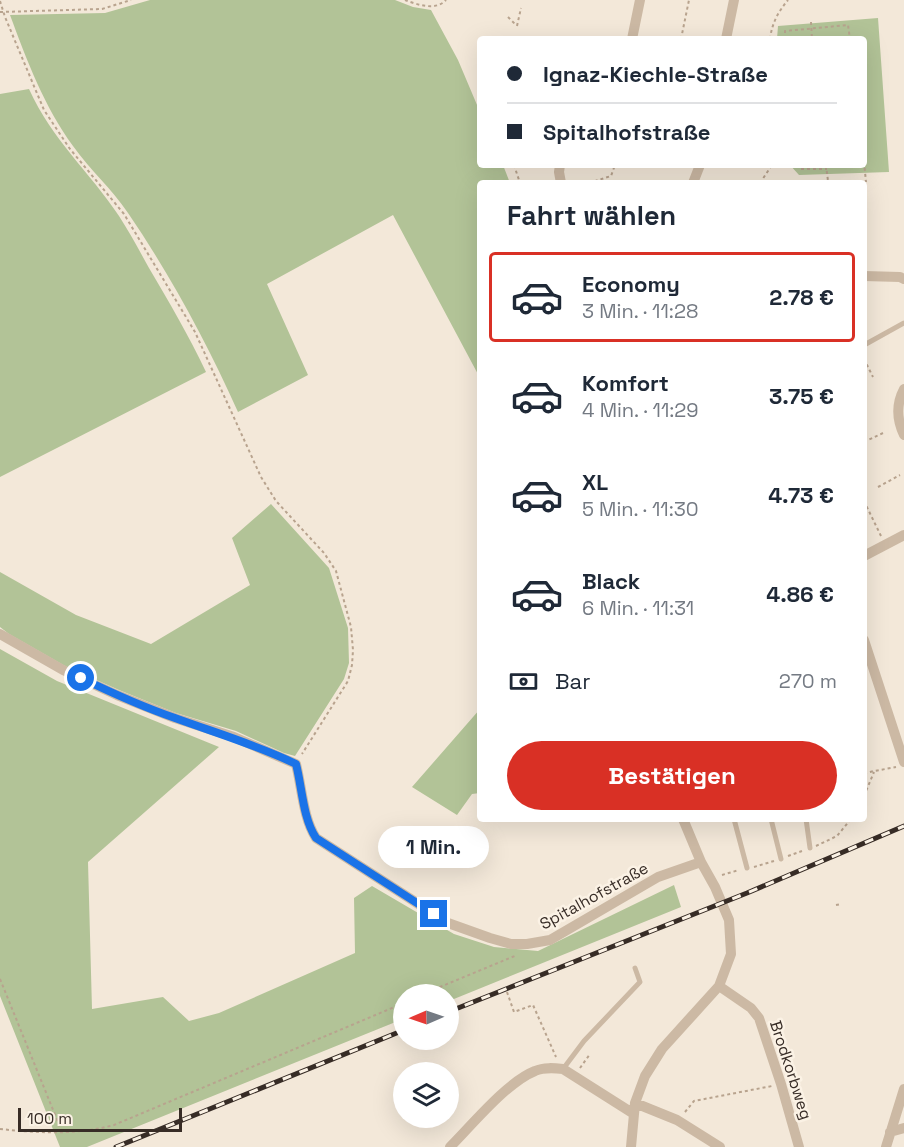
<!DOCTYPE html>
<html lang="de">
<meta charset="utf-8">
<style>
:root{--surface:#fff;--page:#f2f2f3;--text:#1f2937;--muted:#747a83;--line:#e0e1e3;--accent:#d93025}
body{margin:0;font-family:"Space Grotesk",sans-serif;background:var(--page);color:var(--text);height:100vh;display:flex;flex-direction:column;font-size:22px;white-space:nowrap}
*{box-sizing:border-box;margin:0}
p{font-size:20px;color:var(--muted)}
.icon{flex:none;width:33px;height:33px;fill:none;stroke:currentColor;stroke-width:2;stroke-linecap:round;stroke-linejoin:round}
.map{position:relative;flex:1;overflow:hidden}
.sheet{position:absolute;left:477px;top:180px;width:390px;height:642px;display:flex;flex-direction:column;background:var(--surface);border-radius:6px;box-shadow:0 6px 24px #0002}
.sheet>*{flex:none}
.top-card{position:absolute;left:477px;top:36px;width:390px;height:132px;border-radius:6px;box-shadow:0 6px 24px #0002;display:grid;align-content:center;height:132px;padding:0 30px;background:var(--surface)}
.needle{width:39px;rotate:268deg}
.controls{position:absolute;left:393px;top:984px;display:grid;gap:12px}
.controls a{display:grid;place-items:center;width:66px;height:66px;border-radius:50%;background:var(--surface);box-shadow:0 6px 24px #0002;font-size:30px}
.scale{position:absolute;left:18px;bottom:15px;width:164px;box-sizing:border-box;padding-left:6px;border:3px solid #372c26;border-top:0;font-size:16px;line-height:21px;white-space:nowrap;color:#372c26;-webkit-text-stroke:4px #fbf2e5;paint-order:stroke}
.end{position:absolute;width:27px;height:27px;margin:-14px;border:8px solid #1a73e8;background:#fff;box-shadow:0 0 0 3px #fff}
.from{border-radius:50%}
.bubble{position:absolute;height:42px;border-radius:21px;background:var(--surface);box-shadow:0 6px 24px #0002;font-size:20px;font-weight:700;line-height:42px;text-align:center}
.top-card b{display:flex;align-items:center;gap:21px;height:57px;font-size:22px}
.top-card b+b{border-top:2px solid var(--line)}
.top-card i{width:15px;height:15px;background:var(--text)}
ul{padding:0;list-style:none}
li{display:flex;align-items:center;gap:18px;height:90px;margin:0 12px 9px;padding:0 18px;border:3px solid transparent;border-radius:6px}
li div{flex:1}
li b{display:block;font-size:22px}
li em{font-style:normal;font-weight:700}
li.selected{border-color:var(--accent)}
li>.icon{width:54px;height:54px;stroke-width:1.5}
h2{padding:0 30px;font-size:27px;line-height:72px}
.pay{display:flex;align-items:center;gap:15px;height:66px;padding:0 30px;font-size:22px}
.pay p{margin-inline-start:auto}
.cta{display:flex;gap:12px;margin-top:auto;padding:12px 30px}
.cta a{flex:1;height:69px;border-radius:36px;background:var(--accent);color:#fff;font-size:24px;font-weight:700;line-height:69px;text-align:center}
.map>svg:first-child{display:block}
</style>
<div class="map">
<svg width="904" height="1147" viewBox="0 0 904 1147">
<rect width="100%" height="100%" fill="#f3e8d9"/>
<path fill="#b2c397" d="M150,0H395L413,7L431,10L458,60L480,112V165H503L510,183H480V378L393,215L267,284L308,375L238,412C207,343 171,276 128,213C112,189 90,170 73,146C44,106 27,61 10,15L105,13Z
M878,18L889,172L799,175L790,165H864V39H777L778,26Z
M29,89C52,140 89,171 119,216C130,233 139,250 149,268C169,302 189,336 206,372L0,477V94Z
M271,504L329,568L348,628L349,663L344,679L295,756L284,753L236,731L176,713L119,690L65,666L9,634L0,627V572L76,615L151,644L250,585L232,538Z
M0,649L57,681L219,747L88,862L92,1009L163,997L189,1021L219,1013L355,953L354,898L372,886L454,934L494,947L538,951L674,885L681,907L449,1001L448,994H404L403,1019L87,1147H60L0,996Z
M480,709V793L472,794L457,815L412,787Z"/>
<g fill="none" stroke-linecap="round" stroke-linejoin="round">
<path stroke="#b8a38e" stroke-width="2" stroke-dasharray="3 3" stroke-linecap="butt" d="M405,0C418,5 436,11 446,0
M0,1L5,17L44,110L70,149L124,214L195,332L261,477L276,501L324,553L336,571L351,627L353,650L352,665L348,681L302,754
M0,12L102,9L131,0
M508,17L516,25
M811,22L812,39
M517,26L521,8
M537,39H538
M681,39L689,0
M770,39C772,23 778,12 788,0
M785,39V31L848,25L850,39
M864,162L866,182
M514,165L520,183
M797,165L800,169H827
M826,165L828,181
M703,182L712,183
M589,183L611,176L615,165
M760,183L772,165
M796,183L799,179
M864,359L873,377
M864,442L883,433
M878,487L900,475
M864,501L881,536
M864,773L896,767
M864,796L874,772
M816,846L837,836L851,819
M788,856L802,851
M754,867L774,861
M722,875L739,870
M836,905L841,904
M0,979L62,1132
M507,992L514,1012L533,1005L556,1057
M423,994L517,955
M580,1068L590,1054
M685,1112L694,1101L772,1086
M0,1129C38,1133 77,1135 114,1125L404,1003"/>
<path stroke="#ccb9a4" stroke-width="5" d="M866,344L904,323
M734,819L747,868
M771,819L781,859
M806,819L810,848
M563,1069L584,1041L640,982L635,968"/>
<path stroke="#ccb9a4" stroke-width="10" d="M632,39L640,0
M726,39L734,0
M560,165L559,172L561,183
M693,183L700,165
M864,276L900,277L904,279
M904,389C896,404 897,420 904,435
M864,556L904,535
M0,634L63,670L117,695L175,718L234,737L296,764C302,788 303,818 316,838L448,923L490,938L511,944H527L550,940L658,877L701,862
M864,640L904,762
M719,986L751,1008L759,1018L781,1084L799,1147
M635,1103L677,1120L720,1147
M890,1132L904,1128
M450,1147C472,1125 507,1082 535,1071C544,1067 554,1068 563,1069L634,1114
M631,1147L635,1103L645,1076L662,1049L719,986L731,954L729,920L715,887L701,862L683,819
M886,1147L904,1089"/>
<g stroke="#372c26" stroke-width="5">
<path id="rail" d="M448,1012L747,893L904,826
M116,1147L404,1030"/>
</g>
<use href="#rail" stroke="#fbf2e5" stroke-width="3" stroke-dasharray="9" stroke-linecap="butt"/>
</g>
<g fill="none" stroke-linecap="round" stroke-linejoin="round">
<path stroke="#1a73e8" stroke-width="8" d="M81,678C112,693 143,707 175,718C216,733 257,745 296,764C302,787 303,819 316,838L434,914"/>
</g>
<g text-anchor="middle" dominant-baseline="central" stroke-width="5" stroke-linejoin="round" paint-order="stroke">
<g font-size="16" fill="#372c26" stroke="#fbf2e5">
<text transform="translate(594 896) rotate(-29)">Spitalhofstraße</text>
<text transform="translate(791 1070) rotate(72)">Brodkorbweg</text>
</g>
</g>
</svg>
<div class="controls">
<a><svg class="needle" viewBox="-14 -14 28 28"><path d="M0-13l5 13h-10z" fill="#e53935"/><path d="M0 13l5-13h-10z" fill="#747a83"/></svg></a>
<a><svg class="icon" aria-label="layers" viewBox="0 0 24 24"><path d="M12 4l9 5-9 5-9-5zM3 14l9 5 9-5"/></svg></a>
</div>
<div class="scale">100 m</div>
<i class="end from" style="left:81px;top:678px"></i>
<i class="end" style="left:434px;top:914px"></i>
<div class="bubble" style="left:378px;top:826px;width:111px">1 Min.</div>
<div class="top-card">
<b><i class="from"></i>Ignaz-Kiechle-Straße</b>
<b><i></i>Spitalhofstraße</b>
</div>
<section class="sheet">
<h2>Fahrt wählen</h2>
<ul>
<li class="selected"><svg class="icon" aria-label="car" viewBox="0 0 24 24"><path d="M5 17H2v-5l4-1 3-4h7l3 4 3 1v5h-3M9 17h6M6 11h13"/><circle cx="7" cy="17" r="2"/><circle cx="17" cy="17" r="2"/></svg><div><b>Economy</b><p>3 Min. · 11:28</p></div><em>2.78 €</em></li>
<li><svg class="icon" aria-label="car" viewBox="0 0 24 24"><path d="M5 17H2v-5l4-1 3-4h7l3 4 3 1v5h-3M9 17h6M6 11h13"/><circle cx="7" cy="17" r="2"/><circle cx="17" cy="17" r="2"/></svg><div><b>Komfort</b><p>4 Min. · 11:29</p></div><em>3.75 €</em></li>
<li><svg class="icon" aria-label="car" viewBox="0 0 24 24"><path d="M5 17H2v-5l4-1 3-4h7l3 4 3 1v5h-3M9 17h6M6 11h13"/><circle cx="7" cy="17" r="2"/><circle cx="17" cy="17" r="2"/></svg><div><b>XL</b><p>5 Min. · 11:30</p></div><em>4.73 €</em></li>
<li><svg class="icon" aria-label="car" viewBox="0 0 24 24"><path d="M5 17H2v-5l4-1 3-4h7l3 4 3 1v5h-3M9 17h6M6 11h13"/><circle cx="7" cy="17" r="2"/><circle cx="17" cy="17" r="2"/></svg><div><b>Black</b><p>6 Min. · 11:31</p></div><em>4.86 €</em></li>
</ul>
<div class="pay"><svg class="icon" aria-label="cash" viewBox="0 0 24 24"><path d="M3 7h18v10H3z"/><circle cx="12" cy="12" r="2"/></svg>Bar<p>270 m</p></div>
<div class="cta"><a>Bestätigen</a></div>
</section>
</div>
